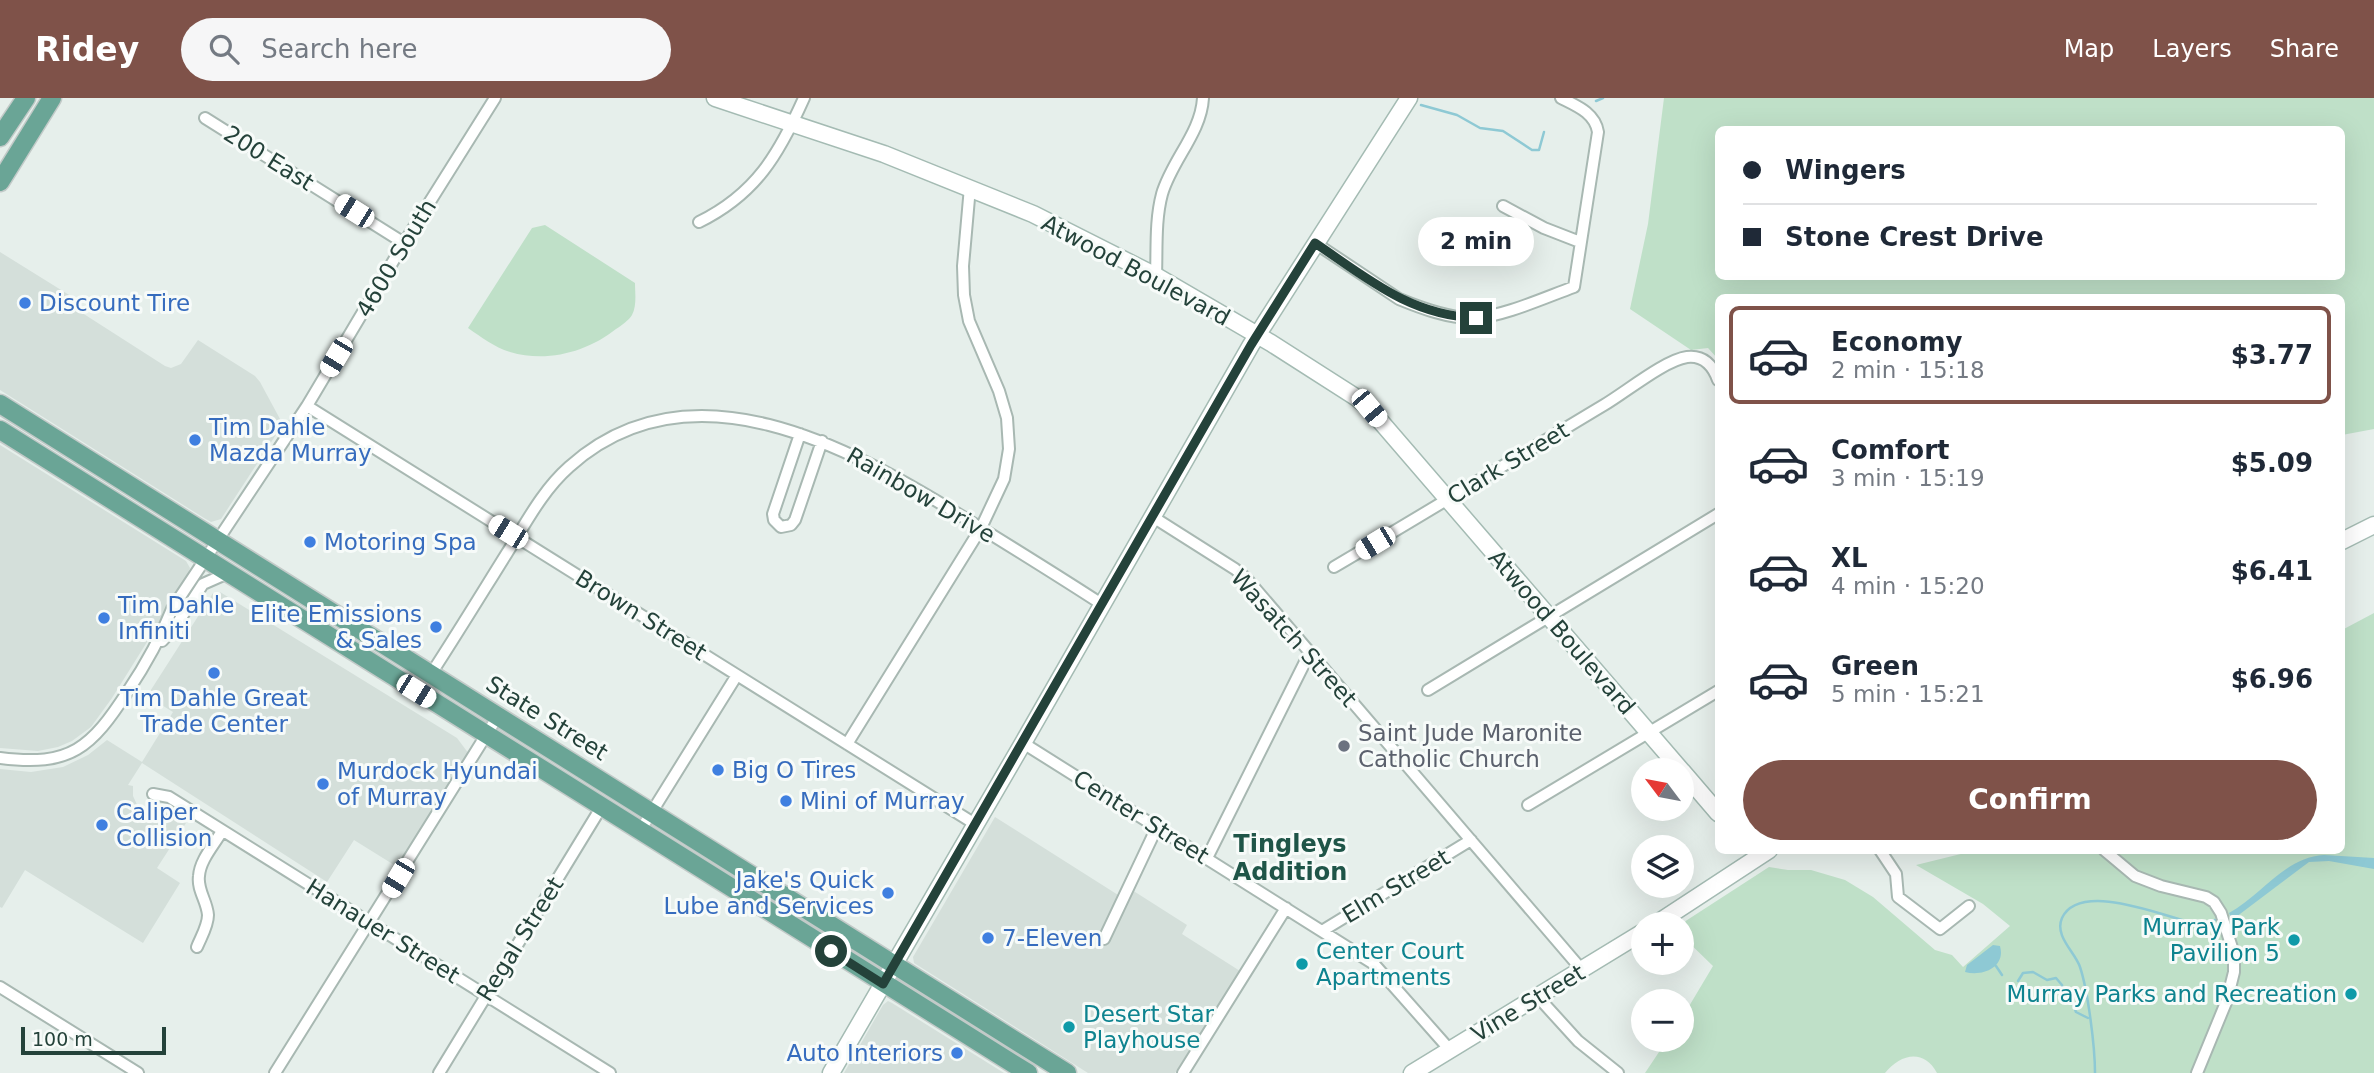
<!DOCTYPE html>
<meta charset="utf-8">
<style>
:root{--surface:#fff;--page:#f6f6f7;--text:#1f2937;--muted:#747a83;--line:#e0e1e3;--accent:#7f5249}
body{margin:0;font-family:"DejaVu Sans",sans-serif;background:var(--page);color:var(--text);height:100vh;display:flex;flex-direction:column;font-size:26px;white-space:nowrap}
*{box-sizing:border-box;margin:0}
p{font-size:23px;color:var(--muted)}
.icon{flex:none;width:38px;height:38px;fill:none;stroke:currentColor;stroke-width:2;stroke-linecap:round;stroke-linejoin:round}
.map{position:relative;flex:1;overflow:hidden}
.details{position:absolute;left:1715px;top:196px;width:630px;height:560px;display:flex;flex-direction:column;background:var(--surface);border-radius:10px;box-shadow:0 7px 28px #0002}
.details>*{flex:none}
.banner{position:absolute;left:1715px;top:28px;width:630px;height:154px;border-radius:10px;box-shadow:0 7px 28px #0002;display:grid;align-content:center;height:154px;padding:0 28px;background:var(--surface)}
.needle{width:46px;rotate:302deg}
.buttons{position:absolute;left:1631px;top:660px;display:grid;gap:14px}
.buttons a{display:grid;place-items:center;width:63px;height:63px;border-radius:50%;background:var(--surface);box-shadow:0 7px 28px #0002;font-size:35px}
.scale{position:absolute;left:21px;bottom:18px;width:145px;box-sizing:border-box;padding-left:7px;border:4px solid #24423a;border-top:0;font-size:19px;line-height:24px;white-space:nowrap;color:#24423a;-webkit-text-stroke:5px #f7fbf9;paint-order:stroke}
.end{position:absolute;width:32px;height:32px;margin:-16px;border:9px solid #24423a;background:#fff;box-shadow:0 0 0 4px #fff}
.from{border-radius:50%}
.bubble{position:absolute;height:49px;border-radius:24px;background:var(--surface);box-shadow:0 7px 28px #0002;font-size:23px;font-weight:700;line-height:49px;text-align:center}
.car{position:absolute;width:21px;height:42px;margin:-21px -10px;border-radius:9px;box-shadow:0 0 5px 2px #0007;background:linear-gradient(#fff 24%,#345 0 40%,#fff 0 76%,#345 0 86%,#fff 0)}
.banner b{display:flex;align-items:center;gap:24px;height:66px;font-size:26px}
.banner b+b{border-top:2px solid var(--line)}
.banner i{width:18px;height:18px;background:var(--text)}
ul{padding:12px 0 0;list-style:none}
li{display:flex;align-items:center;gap:21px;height:98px;margin:0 14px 10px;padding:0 14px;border:4px solid transparent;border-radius:10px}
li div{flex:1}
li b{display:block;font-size:26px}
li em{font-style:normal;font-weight:700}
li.current{border-color:var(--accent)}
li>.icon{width:63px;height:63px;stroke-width:1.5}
.primary-button{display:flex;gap:14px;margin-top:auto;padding:14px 28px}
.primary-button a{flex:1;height:80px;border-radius:42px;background:var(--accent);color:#fff;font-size:28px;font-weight:700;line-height:80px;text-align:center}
header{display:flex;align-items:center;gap:42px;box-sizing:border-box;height:98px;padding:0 35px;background:var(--accent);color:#fff}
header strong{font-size:33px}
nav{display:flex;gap:38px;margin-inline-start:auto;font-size:24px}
.search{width:490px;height:63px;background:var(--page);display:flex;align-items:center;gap:18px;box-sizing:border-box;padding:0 24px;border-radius:38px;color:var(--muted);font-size:26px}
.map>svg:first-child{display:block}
</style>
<header>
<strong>Ridey</strong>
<div class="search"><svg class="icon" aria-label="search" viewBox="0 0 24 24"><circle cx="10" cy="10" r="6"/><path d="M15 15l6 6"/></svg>Search here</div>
<nav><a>Map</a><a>Layers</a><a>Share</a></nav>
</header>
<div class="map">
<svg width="2374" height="975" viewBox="0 0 2374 975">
<rect width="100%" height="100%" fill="#e6efeb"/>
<path fill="#d4dfda" d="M0,154L74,200L76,211L165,268L171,270L181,266L198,242L255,278L260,284L280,321L281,329L221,421L211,424L204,420L0,292Z
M0,347L186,463L190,470L187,480L112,600L91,629L72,643L58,649L38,653L0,650Z
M220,494L457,640L469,656L399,770L354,742L327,784L142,665L128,687L133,688V698L139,711L150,717L171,715L186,725L157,770L180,785L143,845L25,772L2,810L0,809V671L31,674L63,669L88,657L107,642L142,664L173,614L147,598L213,495Z
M995,719L1126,802L1132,792L1187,827L1182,836L1240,873L1175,975H1088L914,865L913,859Z
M888,903L892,905L1004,975H844L883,907Z"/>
<path fill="#bfe0c8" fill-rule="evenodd" d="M1664,0H2374V331L2342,337V200H1718V261L1708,250L1691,252L1630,211L1648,126ZM1718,32H2342V178H1718Z
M545,127L635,185C635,194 637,208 632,217C629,222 621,228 616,231C587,254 547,265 510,254C494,249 481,239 468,230L532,130Z
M2374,515V975H1937C1924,950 1900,956 1885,975H1645L1667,942H1682V920L1713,868L1682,838L1681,826L1769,769L1788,772H1811L1845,782L1873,799L1935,852L1952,857L1963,869L2010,828L1983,806L1916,767L1977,752H2342V532Z"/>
<path fill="#8ec9d4" d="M2324,757L2374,760V771L2329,763L2309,764L2232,822L2229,815C2262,797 2285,759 2324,757Z
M1993,847L2000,848C2006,869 1983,879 1965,874L1967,867Z"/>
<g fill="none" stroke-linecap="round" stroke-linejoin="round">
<path stroke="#8ec9d4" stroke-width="2.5" d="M1596,3L1603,0
M1421,7L1457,17L1480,30L1503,33L1532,52H1539L1544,34
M1996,868L2002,877
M2018,883L2023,875L2033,874L2047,882L2056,880L2062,887L2063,900L2072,904L2076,914L2088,920
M2095,975C2095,949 2088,893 2080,869C2075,854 2054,838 2062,820C2080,782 2166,819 2193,825C2201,826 2207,824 2215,822"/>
<g stroke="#a8b8b2" stroke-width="14">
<path id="street" d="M205,20L404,145
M1503,108L1544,130L1580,144
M699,124C756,96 779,56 804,0
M1315,145L1399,201C1421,210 1450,221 1474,220C1502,219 1546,199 1574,189L1598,34C1595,15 1577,8 1561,0
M1156,178C1157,151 1155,122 1162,96C1172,62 1201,35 1203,0
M307,308L975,726
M800,336L773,416L774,422L781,429L791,427L795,422L822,343
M1153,419L1235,471L1247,481L1582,872
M1334,469C1424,416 1514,361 1604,307C1626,294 1665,262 1687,259C1704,257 1713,268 1718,282
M162,543L175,529L203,486L228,475
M431,576C457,536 482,495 507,455C526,425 542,393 569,369C690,260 849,349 963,419C1010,448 1057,477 1103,507
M1428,592L1718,416
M1023,645L1374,866L1450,952
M847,646L981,430L1004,381L1009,351L1007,320L999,293L969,223L964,197L963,168L970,89
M0,660C71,669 91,650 128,593C146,566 160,541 172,511L307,308L404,145L495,0
M153,696L169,699L610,975
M1528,707L1718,593
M640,733L737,577
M1880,752L1896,776L1898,799L1940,831L1969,808
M2104,752L2135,778L2161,788L2206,799L2214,804L2221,815L2234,856V874L2227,902L2197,975
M1207,760L1310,554
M1322,833L1471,742
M1104,841L1157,729
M197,849C201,839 208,828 208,817C207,803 197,792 199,778C200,762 214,747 222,733
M0,889L138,975
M1538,899L1578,943L1618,975
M275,975L498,618
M439,975L602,708
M1183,975L1286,810"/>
</g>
<g stroke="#a4bbb3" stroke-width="19">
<path id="secondary" d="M715,0L884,56L1033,116L1156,178L1271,245L1357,300L1369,310L1681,672
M2342,443L2374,427
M1682,673L1718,715
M1656,826L1769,752
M831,975L1023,645L1251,247L1409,0
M1412,975L1643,834"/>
</g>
<g stroke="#c2cac8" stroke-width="21">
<path id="primary" d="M0,39L26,0
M0,84L52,0
M0,306L1067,975
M0,332L1028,975"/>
</g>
<use href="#street" stroke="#fff" stroke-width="10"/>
<use href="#secondary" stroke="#fff" stroke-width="16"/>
<use href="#primary" stroke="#6aa596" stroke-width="18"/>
</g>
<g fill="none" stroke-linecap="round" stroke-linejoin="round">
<path stroke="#24423a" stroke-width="9" d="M831,853L883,886L1251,247L1315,145C1367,180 1409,217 1476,220"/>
</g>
<g fill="#3f7fe0" stroke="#f7fbf9" stroke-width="2.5">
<circle cx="25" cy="205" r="7"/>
<circle cx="195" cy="342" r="7"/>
<circle cx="310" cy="444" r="7"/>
<circle cx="104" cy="520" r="7"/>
<circle cx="436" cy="529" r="7"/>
<circle cx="214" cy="575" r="7"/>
<circle cx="718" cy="672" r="7"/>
<circle cx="323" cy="686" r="7"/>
<circle cx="786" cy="703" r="7"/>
<circle cx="102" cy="727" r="7"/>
<circle cx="888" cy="795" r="7"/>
<circle cx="988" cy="840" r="7"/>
<circle cx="957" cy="955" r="7"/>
</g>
<circle fill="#6b7280" stroke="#f7fbf9" stroke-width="2.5" cx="1344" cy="648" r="7"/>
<g fill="#0f9aa8" stroke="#f7fbf9" stroke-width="2.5">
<circle cx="2294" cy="842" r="7"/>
<circle cx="1302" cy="866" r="7"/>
<circle cx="2351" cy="896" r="7"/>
<circle cx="1069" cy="929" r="7"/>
</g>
<g text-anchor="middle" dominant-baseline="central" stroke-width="6" stroke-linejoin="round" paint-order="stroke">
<g font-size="23" fill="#24423a" stroke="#f7fbf9">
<text transform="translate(269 60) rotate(32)">200 East</text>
<text transform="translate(396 160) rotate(-59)">4600 South</text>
<text transform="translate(1136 172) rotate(28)">Atwood Boulevard</text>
<text transform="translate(1508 365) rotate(-31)">Clark Street</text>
<text transform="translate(921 397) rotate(30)">Rainbow Drive</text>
<text transform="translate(641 517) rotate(32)">Brown Street</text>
<text transform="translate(1562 534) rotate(49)">Atwood Boulevard</text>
<text transform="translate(1294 540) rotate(48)">Wasatch Street</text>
<text transform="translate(547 620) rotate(32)">State Street</text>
<text transform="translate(1141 719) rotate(32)">Center Street</text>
<text transform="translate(1396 788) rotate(-31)">Elm Street</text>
<text transform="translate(383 833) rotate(32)">Hanauer Street</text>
<text transform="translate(520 841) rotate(-58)">Regal Street</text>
<text transform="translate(1528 905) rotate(-31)">Vine Street</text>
</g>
<g font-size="23" fill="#366cbe" stroke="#f7fbf9" text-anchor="start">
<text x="39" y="205">Discount Tire</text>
<text x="209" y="329">Tim Dahle<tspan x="209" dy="26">Mazda Murray</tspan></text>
<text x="324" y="444">Motoring Spa</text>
<text x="118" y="507">Tim Dahle<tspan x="118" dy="26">Infiniti</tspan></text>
<text x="422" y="516" text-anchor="end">Elite Emissions<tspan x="422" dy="26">&amp; Sales</tspan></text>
<text x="214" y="600" text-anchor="middle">Tim Dahle Great<tspan x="214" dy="26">Trade Center</tspan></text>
<text x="732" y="672">Big O Tires</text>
<text x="337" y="673">Murdock Hyundai<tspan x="337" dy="26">of Murray</tspan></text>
<text x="800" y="703">Mini of Murray</text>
<text x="116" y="714">Caliper<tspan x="116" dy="26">Collision</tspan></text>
<text x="874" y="782" text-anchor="end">Jake's Quick<tspan x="874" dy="26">Lube and Services</tspan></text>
<text x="1002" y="840">7-Eleven</text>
<text x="943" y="955" text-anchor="end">Auto Interiors</text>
</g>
<g font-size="23" fill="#5b616d" stroke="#f7fbf9" text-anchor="start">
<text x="1358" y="635">Saint Jude Maronite<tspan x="1358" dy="26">Catholic Church</tspan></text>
</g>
<g font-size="23" fill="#0d838f" stroke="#f7fbf9" text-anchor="end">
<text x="2280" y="829">Murray Park<tspan x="2280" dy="26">Pavilion 5</tspan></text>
<text x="1316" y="853" text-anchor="start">Center Court<tspan x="1316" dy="26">Apartments</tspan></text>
<text x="2337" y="896">Murray Parks and Recreation</text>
<text x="1083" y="916" text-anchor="start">Desert Star<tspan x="1083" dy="26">Playhouse</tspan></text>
</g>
<g font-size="24" font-weight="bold" fill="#1f5548" stroke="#f7fbf9">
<text x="1290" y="746">Tingleys<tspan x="1290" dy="28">Addition</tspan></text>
</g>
</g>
</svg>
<div class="buttons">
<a><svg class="needle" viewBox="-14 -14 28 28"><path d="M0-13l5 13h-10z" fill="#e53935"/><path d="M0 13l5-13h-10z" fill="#747a83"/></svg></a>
<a><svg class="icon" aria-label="layers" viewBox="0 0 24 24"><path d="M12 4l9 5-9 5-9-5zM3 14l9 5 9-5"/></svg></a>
<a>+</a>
<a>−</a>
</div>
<div class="scale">100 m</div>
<i class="end from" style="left:831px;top:853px"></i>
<i class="end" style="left:1476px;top:220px"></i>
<div class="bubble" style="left:1418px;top:119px;width:116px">2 min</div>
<i class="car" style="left:354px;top:113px;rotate:302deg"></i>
<i class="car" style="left:336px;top:259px;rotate:211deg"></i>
<i class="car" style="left:1369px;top:310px;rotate:140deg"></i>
<i class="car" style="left:508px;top:434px;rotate:302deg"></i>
<i class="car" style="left:1375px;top:445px;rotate:239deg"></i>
<i class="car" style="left:416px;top:593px;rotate:122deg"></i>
<i class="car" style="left:398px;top:780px;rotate:211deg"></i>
<div class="banner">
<b><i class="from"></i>Wingers</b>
<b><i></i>Stone Crest Drive</b>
</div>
<section class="details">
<ul>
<li class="current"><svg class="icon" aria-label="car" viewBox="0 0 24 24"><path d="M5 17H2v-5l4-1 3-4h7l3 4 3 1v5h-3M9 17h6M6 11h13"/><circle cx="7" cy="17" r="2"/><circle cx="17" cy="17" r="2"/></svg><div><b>Economy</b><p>2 min · 15:18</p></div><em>$3.77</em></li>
<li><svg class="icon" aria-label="car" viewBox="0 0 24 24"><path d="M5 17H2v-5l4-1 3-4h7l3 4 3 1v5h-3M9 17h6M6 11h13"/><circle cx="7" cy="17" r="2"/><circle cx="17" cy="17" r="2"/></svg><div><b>Comfort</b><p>3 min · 15:19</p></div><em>$5.09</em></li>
<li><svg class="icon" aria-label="car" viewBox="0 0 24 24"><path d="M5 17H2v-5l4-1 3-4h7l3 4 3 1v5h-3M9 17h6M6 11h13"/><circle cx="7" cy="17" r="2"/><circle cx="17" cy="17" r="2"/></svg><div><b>XL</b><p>4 min · 15:20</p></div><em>$6.41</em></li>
<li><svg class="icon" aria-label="car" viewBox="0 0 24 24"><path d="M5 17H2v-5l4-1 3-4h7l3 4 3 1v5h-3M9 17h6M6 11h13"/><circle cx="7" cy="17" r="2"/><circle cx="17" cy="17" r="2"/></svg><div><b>Green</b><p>5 min · 15:21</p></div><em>$6.96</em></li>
</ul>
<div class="primary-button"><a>Confirm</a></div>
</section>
</div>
